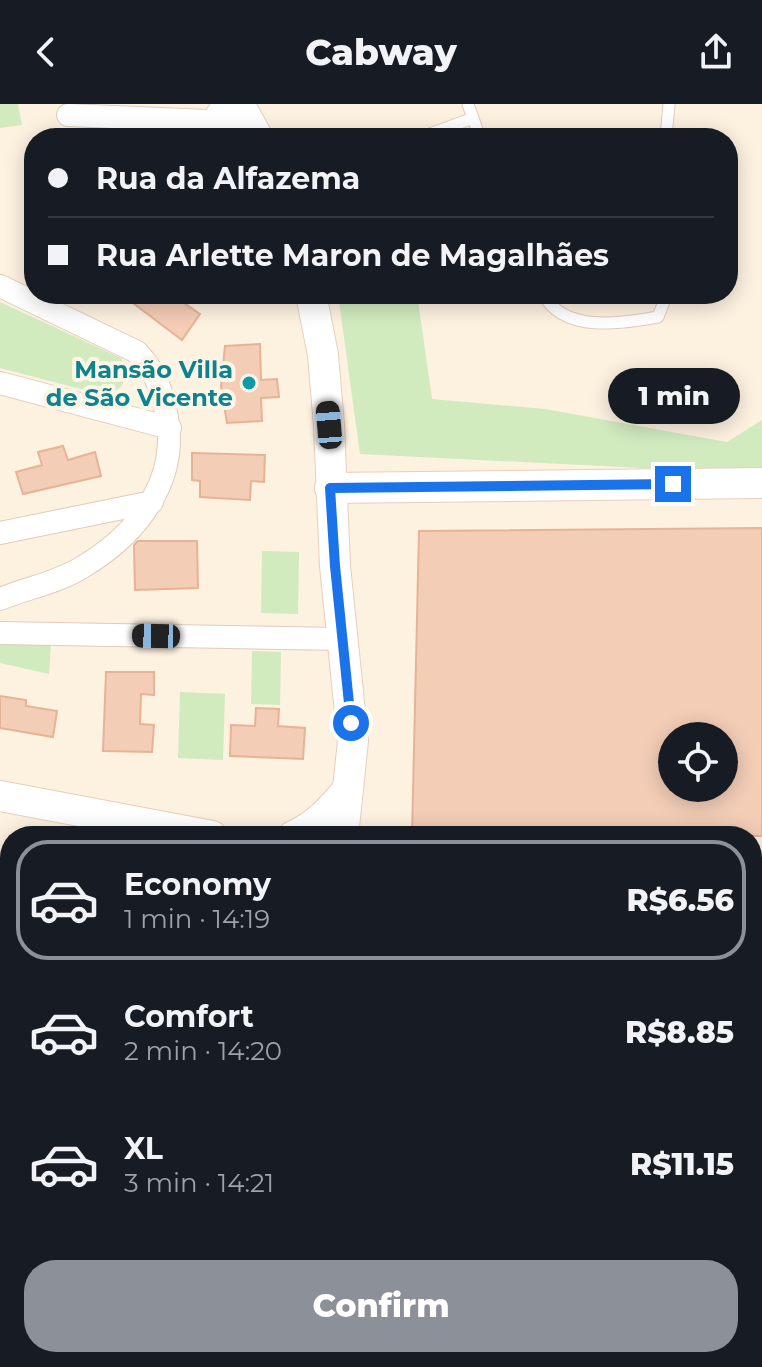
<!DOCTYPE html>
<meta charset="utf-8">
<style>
:root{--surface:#171b24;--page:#242831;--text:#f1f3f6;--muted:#9ea1a6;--line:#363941;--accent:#8c9099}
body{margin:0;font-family:Montserrat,sans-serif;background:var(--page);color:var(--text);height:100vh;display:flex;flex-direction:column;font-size:30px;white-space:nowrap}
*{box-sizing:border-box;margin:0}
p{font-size:26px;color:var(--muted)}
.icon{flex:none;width:44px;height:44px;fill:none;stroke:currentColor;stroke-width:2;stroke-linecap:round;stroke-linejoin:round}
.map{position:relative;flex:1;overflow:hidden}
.drawer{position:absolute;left:0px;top:722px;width:762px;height:542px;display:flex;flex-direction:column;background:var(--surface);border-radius:32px 32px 0 0;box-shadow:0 4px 20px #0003}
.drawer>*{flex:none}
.banner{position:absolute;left:24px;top:24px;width:714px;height:176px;border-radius:32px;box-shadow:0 4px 20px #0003;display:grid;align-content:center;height:176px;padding:0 24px;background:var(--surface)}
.fabs{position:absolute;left:658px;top:618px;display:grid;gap:16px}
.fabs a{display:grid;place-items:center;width:80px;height:80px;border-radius:50%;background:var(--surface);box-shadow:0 4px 20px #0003;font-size:40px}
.end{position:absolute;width:36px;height:36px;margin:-18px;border:10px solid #1a73e8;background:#fff;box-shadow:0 0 0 4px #fff}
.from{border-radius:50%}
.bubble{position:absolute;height:56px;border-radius:28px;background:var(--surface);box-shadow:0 4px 20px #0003;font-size:26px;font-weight:800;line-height:56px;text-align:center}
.car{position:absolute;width:24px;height:48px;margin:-24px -12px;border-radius:10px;box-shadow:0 0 6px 2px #0007;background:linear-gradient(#222 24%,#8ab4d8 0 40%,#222 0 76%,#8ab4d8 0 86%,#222 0)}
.banner b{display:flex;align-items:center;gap:28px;height:76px;font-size:30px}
.banner b+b{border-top:2px solid var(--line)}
.banner i{width:20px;height:20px;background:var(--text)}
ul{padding:14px 0 0;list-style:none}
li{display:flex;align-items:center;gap:24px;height:120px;margin:0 16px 12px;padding:0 8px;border:4px solid transparent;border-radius:32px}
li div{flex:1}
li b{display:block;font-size:30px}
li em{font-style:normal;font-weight:800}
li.on{border-color:var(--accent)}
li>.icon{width:72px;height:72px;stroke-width:1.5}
.primary-button{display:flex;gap:16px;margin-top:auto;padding:16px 24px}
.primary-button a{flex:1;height:92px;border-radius:32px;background:var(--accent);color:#fff;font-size:32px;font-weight:800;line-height:92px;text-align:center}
header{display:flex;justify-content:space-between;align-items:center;height:104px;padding:0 24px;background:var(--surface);font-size:36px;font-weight:800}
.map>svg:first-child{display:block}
</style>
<header><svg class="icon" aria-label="back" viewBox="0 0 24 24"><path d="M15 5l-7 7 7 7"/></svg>Cabway<svg class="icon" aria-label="share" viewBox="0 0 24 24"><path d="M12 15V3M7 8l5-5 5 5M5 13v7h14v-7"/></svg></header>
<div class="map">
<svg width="762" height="1263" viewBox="0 0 762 1263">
<rect width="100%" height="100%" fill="#fdf1e0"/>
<path fill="#d1eabe" d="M0,0H18L22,21L0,24Z
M338,190H417L432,295L545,305L727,338L762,316V370L360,350Z
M0,198L121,254C131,273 126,281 108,292L0,264Z
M262,447L299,448L298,510L261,509Z
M0,539L51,541L49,570L0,559Z
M252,547L281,548L280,601L251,600Z
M180,588L225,590L223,656L178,654Z
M0,1037L10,1039V1097L0,1095Z
M0,1111L10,1113V1142L0,1141Z
M147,1254H384L382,1263H135Z"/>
<path fill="#f3cdb6" stroke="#e6b396" stroke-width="2" fill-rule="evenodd" d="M121,190H171L200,210L182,236Z
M260,240L261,276L277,275L279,293L261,294L262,317L227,319L221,282L225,242Z
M63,342L68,356L95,348L101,372L23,390L16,368L42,361L38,348Z
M192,349L265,351L264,378L251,377L250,396L200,393V377L192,376Z
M762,424V732H412L419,427ZM672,632H724V684H672Z
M138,437H197L198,484L135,486L134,441Z
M106,568H154V591L141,590L140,620L154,621L152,648L103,647Z
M0,592L26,596V602L57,607L53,633L0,624Z
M256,604L279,605L278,622L305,624L303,655L230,652L231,621L255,622Z"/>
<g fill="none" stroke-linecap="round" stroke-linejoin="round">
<g stroke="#e1ccbb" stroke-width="13">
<path id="lane" d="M468,0L480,34
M419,34L473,14
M666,34L669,0
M543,190C565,230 621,219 658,213L667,190
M690,1254L762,1262"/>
</g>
<g stroke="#e1ccbb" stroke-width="24">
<path id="street" d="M68,11L230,18
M0,182L137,248C154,266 161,283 166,308C181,376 137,431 81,464C56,479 27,484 0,495
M0,279L170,324
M0,429L152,398
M0,529L343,535
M0,849L10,851
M87,1263L99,1254"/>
</g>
<g stroke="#e8cfbb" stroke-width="32">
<path id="secondary" d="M239,0L258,34
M217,17L229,0
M311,190L323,251L329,321L335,462L353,637L343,732
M330,384L762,379
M0,692L212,732
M293,732C317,722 332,704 348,685
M752,1229L762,1231
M616,1263L617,1254"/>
</g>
<path stroke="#d7b19a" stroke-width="3" stroke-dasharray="2 6" stroke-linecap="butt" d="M135,1254L143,1263"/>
<use href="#lane" stroke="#fff" stroke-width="11"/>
<use href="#street" stroke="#fff" stroke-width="22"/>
<use href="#secondary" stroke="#fff" stroke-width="30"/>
</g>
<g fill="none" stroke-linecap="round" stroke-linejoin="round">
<path stroke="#1a73e8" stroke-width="10" d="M351,619L335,462L330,384L673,380"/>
</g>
<circle fill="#0f9aa8" stroke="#fff5e6" stroke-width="3" cx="249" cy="279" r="8"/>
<g text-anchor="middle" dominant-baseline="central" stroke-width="8" stroke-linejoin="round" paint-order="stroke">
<g font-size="24" font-weight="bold" fill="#0d838f" stroke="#fff5e6" text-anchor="end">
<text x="233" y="265">Mansão Villa<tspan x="233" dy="28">de São Vicente</tspan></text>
</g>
</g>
</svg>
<div class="fabs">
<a><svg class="icon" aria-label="locate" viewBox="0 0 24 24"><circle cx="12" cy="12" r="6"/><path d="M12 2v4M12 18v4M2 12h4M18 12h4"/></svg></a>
</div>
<i class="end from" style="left:351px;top:619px"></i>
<i class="end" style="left:673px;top:380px"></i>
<div class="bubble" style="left:608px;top:264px;width:132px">1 min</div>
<i class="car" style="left:329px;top:321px;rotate:355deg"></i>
<i class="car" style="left:156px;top:532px;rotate:271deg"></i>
<div class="banner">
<b><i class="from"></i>Rua da Alfazema</b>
<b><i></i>Rua Arlette Maron de Magalhães</b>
</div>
<section class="drawer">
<ul>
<li class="on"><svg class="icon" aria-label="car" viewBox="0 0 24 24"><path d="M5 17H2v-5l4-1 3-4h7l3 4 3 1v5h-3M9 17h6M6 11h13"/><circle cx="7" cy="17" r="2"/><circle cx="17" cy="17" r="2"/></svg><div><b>Economy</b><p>1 min · 14:19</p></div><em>R$6.56</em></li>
<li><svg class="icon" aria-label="car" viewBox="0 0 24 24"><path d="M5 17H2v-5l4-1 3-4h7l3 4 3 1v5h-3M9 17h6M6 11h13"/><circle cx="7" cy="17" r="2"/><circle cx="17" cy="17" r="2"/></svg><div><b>Comfort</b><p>2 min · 14:20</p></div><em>R$8.85</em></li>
<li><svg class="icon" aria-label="car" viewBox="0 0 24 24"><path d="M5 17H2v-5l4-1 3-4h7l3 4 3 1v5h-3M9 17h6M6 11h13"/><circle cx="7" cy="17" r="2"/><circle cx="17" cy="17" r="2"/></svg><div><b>XL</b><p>3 min · 14:21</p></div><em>R$11.15</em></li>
</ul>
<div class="primary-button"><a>Confirm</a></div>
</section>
</div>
